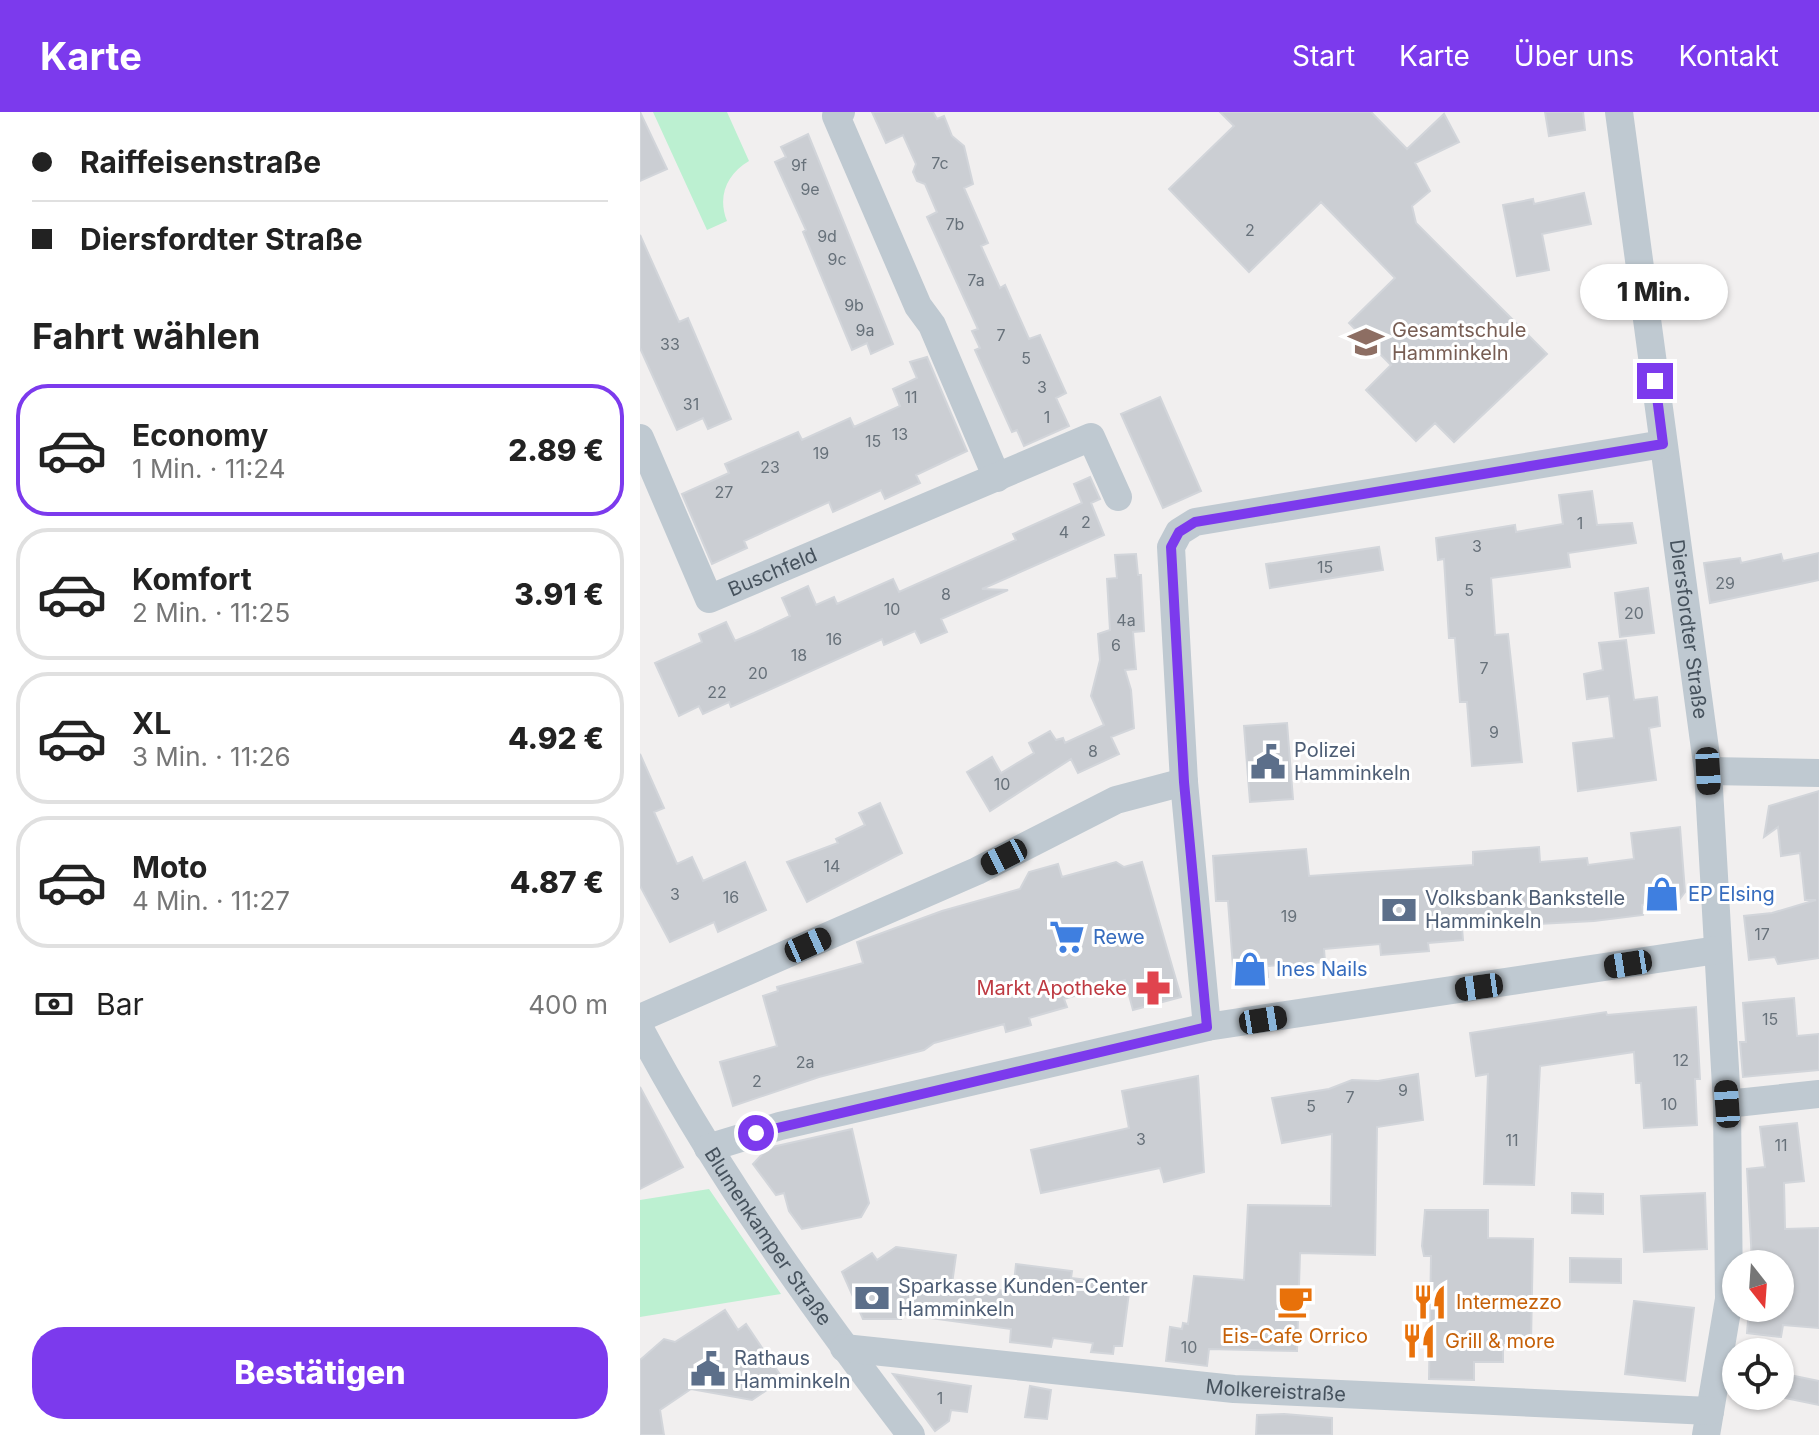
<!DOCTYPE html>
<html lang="de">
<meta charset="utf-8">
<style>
:root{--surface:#fff;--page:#f6f6f6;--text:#222;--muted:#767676;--line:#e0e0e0;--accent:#7c3aed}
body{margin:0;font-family:Inter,sans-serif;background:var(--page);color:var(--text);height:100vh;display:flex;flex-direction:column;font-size:30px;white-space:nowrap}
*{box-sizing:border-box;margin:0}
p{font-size:26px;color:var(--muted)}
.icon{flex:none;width:44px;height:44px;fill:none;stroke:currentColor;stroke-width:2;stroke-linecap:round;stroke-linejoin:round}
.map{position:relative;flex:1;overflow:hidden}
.details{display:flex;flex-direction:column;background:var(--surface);width:640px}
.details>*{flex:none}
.banner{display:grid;align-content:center;height:176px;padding:0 32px;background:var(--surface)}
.needle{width:52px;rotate:163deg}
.tools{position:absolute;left:1082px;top:1138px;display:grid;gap:16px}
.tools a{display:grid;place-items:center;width:72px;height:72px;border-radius:50%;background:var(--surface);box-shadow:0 2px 6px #0004;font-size:40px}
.end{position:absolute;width:36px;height:36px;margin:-18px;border:10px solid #7c3aed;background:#fff;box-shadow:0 0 0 4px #fff}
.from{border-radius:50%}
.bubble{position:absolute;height:56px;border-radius:28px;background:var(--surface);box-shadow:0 2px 6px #0004;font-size:26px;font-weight:800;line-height:56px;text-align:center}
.car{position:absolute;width:24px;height:48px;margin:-24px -12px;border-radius:10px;box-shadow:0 0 6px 2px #0007;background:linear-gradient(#222 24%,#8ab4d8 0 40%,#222 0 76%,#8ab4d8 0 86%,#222 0)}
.banner b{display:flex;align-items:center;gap:28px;height:76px;font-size:30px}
.banner b+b{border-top:2px solid var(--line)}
.banner i{width:20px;height:20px;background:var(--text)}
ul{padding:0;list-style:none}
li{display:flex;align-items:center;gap:24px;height:132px;margin:0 16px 12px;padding:0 16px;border:4px solid var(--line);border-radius:32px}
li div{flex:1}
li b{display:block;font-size:30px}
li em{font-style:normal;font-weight:800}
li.on{border-color:var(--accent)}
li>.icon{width:72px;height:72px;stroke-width:1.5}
h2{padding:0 32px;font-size:36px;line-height:96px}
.pay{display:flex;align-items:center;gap:20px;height:88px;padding:0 32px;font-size:30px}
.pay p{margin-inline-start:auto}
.button{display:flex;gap:16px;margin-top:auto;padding:16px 32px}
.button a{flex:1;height:92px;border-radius:32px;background:var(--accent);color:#fff;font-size:32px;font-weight:800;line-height:92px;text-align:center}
header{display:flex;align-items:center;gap:48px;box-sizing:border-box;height:112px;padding:0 40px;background:var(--accent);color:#fff}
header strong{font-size:38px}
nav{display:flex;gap:44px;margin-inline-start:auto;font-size:28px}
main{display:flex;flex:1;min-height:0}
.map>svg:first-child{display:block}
</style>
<header>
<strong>Karte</strong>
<nav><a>Start</a><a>Karte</a><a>Über uns</a><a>Kontakt</a></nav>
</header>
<main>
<section class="details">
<div class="banner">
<b><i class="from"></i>Raiffeisenstraße</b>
<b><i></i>Diersfordter Straße</b>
</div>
<h2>Fahrt wählen</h2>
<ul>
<li class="on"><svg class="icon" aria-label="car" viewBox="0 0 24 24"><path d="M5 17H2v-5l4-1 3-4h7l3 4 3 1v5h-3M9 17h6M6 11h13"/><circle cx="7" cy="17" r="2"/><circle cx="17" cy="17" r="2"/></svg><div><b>Economy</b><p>1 Min. · 11:24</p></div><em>2.89 €</em></li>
<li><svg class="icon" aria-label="car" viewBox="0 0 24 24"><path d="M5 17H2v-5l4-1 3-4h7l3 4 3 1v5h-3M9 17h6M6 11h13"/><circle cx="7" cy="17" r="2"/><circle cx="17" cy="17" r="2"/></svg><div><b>Komfort</b><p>2 Min. · 11:25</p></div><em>3.91 €</em></li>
<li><svg class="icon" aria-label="car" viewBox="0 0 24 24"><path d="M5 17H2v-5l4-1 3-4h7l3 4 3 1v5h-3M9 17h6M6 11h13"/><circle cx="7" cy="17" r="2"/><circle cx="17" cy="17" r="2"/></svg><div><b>XL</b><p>3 Min. · 11:26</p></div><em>4.92 €</em></li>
<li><svg class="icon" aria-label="car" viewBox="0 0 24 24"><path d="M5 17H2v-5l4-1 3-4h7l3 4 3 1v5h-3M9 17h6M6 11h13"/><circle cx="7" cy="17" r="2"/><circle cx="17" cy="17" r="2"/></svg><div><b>Moto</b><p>4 Min. · 11:27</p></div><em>4.87 €</em></li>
</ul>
<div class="pay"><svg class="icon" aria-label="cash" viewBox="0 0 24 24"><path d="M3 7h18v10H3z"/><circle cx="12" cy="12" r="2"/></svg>Bar<p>400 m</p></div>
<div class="button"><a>Bestätigen</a></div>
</section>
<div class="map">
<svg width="1179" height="1323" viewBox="0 0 1179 1323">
<rect width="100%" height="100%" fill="#f1efef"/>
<path fill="#bcf0d1" d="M13,0H87L109,49C87,62 77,84 87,109L67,118Z
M69,1077L141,1182L0,1205V1088Z"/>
<path fill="#cbced3" stroke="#d2d5da" stroke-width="2" d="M0,0L27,57L0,69Z
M232,0H293L297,7L304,4L312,24L324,34L333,72L324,76L348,131L341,134L360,176L365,173L389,227L400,223L426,281L416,286L429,314L384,334L377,318L372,320L335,238L340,236L332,219L338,217L287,105L297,100L285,72L277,69L273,60L276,52L263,23L246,31Z
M580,0H731L767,37L804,2L819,30L775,51L790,79L772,94L776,111L907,242L814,330L795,311L776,329L726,278L751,253L709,211L755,166L681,90L609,160L529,77L594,14Z
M905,0H943L945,18L909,24Z
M168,22L253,232L231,242L227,231L212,238L163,120L166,118L135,50L146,45L141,35Z
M944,81L951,112L902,122L909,158L877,164L863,93L893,87L894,92Z
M0,123L39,210L48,206L91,307L68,317L63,306L37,318L0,236Z
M287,245L327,339L276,363L280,371L245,387L241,378L193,400L189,390L104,429L107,436L72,452L42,382L89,361L85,352L158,320L162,328L210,306L214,315L260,294L253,277L277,266L270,250Z
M520,285L561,379L523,396L481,302Z
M450,365L460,387L451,391L464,423L342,477L368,478L301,507L307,520L281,531L275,519L244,533L242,527L91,595L89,590L63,602L59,594L39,604L15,551L62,530L59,522L86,510L95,529L114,521L150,504L142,486L168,474L176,493L194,485L197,492L253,467L259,480L376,428L373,422L442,391L434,372Z
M952,379L957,413L992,411L996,431L928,441L930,455L851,466L855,523L868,522L882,650L832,654L827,590H820L815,526H809L804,447L798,448L796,426L875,413L876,420L923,412L919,383Z
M739,435L743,458L630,476L626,452Z
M1179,441V468L1070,491L1064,451L1100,446L1101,451L1141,442L1143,449Z
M496,442L498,463H501L504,519L493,520L496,557L485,558L491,578L494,616L471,625L479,642L438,661L431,647L350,699L327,660L352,645L361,661L394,641L389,631L410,619L416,628L423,626L425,631L464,613L451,584L460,548L458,522L470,518L467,467L477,466L475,443Z
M1008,476L1014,521L980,525L975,481Z
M986,528L994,588L1017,585L1020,614L1009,616L1016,668L938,679L933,631L974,626L969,584L947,587L944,562L963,558L959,531Z
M647,611L653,687L610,690L604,614Z
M0,642L24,696L14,700L37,752L52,745L63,769L105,750L126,798L78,820L74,810L30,830L0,774Z
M1179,679V846L1138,852L1135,845L1109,848L1104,804L1132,801L1176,788H1165L1160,741L1141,744L1138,715L1124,725L1129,694Z
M240,691L262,741L167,790L147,750L198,731L196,727L225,713L219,701Z
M1040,715L1045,780L1039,788L1002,793L1003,803L954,809L822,816L823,828L788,831L789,839L741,843L740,832L684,837L685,850L627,854L628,865L594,868L588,789H576L573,744L666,737L669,764L833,753V740L899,735L900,750L947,746L948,753L994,747L991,721Z
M476,750L484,755L502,750L541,885L493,898L485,868L424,887L427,895L389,906L391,913L366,920L364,912L294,931L284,938L179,965L93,994L80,950L137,934L123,884L138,879L137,875L223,851L217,830L302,799L380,777L389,760L418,752L422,765Z
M1154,886L1157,924L1179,922V958L1103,965L1100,930H1106L1103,891Z
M1056,895L1060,967H1055L1057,1013L1004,1016L1001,971H996L994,940L900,954L894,1073L844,1072L848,962L836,964L830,921L966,900L967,903Z
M778,962L783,1008L737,1015L735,1143L660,1141L657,1239L569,1237L567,1254L526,1249L530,1215L542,1217L543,1211L548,1212L554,1164L604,1168L608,1093L691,1094L692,1022L642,1031L632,986L689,977L712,968L738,969Z
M558,964L564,1060L524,1070L520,1056L401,1081L391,1038L489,1016L482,979Z
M0,975L43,1055L0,1077Z
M1157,1011L1164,1069L1144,1071L1145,1117L1179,1116V1216L1143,1213L1141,1225L1107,1221L1109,1196H1140V1149L1112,1150L1107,1057L1125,1055L1120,1015Z
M212,1017L229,1091L221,1105L162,1117L149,1099L144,1081L136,1083L113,1052L128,1036Z
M932,1081L963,1082V1102L932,1101Z
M1065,1081L1067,1137L1004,1140L1001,1084Z
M785,1098H848V1126L893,1127L891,1231H863V1250H834V1268L789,1267L791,1144H784L782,1134Z
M256,1135L316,1143L312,1172L373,1180L376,1152L432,1159L431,1166L490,1173L482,1234H474L473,1242L451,1240L453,1231L413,1226L411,1235L370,1230L371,1217L261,1202V1207H223L202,1160L232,1141L237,1148Z
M930,1146L981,1147V1171L930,1170Z
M994,1189L1054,1196L1045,1269L985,1262Z
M85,1198L98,1218L106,1212L143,1267L112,1288L51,1277L20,1298L24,1323H0V1248L24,1227L35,1230Z
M1140,1261L1179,1269V1293L1140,1285Z
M253,1262L331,1274L327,1300L311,1298L309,1309L295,1319Z
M390,1274L411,1278L407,1307L385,1305Z
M644,1302L692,1306V1323H616L617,1303Z"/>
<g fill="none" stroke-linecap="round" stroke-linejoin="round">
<g stroke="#bfc9d1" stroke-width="28">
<path d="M201,0L196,4L278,194L292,213L357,366"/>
<path id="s1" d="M979,0L1068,659L1087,992L1089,1187L1066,1323"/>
<path id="s2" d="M0,326L69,487L451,325L478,385"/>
<path d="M1068,659L1179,661"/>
<path d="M0,906L337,759L476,688L544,670"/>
<path d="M567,915L544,670L531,435L539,420L555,410L1023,332"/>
<path id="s3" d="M0,917C76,1060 172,1194 271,1323"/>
<path d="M1087,992L1179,982"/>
<path d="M68,1036L140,1014L567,915L1077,838"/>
<path id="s4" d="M204,1236L594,1277L1070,1299"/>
</g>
</g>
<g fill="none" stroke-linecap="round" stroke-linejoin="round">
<path stroke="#7c3aed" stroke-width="10" d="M116,1021L567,915L544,670L531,435L539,420L555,410L1023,332L1015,269"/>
</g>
<defs>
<g id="school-bare" transform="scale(2.76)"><path d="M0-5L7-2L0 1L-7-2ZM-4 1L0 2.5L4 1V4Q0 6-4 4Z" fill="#8d6e63" stroke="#fff" stroke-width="2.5" paint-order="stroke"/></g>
<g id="civic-bare" transform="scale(2.76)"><path d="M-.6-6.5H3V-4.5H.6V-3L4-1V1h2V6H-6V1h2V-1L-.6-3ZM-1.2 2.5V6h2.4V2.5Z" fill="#5c6f8a" stroke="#fff" stroke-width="2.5" paint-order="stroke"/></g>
<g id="shop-bare" transform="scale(2.76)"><path d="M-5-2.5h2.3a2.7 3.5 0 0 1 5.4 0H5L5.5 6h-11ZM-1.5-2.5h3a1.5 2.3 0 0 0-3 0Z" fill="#3f7fe0" stroke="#fff" stroke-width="2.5" paint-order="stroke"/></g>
<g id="bank-bare" transform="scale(2.76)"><path d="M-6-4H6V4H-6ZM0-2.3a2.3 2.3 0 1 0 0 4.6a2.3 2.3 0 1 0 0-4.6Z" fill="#5c6f8a" stroke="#fff" stroke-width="2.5" paint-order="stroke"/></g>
<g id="supermarket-bare" transform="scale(2.76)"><path d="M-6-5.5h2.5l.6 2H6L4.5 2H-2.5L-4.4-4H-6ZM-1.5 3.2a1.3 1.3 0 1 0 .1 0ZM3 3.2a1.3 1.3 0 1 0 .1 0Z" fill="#3f7fe0" stroke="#fff" stroke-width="2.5" paint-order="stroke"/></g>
<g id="pharmacy-bare" transform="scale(2.76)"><path d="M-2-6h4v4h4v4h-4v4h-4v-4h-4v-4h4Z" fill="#e0444e" stroke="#fff" stroke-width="2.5" paint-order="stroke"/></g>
<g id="cafe-bare" transform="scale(2.76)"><path d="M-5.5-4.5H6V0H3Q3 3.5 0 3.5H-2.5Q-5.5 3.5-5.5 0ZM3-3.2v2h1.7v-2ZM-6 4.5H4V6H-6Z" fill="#e8710a" stroke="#fff" stroke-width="2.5" paint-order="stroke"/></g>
<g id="restaurant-bare" transform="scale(2.76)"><path d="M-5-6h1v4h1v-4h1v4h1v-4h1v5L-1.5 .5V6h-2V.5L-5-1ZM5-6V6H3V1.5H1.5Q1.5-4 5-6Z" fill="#e8710a" stroke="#fff" stroke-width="2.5" paint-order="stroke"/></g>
</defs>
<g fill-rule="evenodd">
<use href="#school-bare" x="726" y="230"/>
<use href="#civic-bare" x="628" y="650"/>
<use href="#shop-bare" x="1022" y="782"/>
<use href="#bank-bare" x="759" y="798"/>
<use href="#supermarket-bare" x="427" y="825"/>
<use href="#shop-bare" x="610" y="857"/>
<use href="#pharmacy-bare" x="513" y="876"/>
<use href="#bank-bare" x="232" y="1186"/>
<use href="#cafe-bare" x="655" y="1189"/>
<use href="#restaurant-bare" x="790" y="1190"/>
<use href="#restaurant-bare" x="779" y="1229"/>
<use href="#civic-bare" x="68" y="1257"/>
</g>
<g text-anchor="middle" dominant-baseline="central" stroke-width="6" stroke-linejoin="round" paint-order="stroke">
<g font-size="16" fill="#67717a">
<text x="300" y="51">7c</text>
<text x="159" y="53">9f</text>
<text x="170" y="77">9e</text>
<text x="315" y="112">7b</text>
<text x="610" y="118">2</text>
<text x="187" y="124">9d</text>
<text x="197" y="147">9c</text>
<text x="336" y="168">7a</text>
<text x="214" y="193">9b</text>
<text x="225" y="218">9a</text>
<text x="361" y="223">7</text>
<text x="30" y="232">33</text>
<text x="386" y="246">5</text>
<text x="402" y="275">3</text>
<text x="271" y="285">11</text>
<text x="51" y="292">31</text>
<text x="407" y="305">1</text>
<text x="260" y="322">13</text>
<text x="233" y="329">15</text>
<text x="181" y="341">19</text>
<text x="130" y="355">23</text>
<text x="84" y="380">27</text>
<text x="446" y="410">2</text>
<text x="940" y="411">1</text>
<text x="424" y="420">4</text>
<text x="837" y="434">3</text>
<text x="685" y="455">15</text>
<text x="1085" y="471">29</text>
<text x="829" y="478">5</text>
<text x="306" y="482">8</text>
<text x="252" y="497">10</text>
<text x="994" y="501">20</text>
<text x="486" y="508">4a</text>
<text x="194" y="527">16</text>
<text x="476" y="533">6</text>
<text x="159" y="543">18</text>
<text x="844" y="556">7</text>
<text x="118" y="561">20</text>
<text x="77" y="580">22</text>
<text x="854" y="620">9</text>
<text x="453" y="639">8</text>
<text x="362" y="672">10</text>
<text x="192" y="754">14</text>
<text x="35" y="782">3</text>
<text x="91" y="785">16</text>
<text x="649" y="804">19</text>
<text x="1122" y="822">17</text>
<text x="1130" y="907">15</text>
<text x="1041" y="948">12</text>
<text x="165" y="950">2a</text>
<text x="117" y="969">2</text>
<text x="763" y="978">9</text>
<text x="710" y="985">7</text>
<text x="1029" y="992">10</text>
<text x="671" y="994">5</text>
<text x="501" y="1027">3</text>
<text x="872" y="1028">11</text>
<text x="1141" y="1033">11</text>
<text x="549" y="1235">10</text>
<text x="300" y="1286">1</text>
</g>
<g font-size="20" fill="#785e54" stroke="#fff" text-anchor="start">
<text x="752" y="218">Gesamtschule<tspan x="752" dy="23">Hamminkeln</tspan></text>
</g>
<g font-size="20" fill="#46525d" stroke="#fff">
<text stroke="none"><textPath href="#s2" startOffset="244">Buschfeld</textPath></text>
<text stroke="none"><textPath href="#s1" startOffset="522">Diersfordter Straße</textPath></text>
<text stroke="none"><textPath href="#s3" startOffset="244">Blumenkamper Straße</textPath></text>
<text stroke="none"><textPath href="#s4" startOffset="434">Molkereistraße</textPath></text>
</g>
<g font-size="20" fill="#4e5e75" stroke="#fff" text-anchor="start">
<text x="654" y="638">Polizei<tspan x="654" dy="23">Hamminkeln</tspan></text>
<text x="785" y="786">Volksbank Bankstelle<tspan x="785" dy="23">Hamminkeln</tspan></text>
<text x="258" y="1174">Sparkasse Kunden-Center<tspan x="258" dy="23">Hamminkeln</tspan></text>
<text x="94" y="1246">Rathaus<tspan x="94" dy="23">Hamminkeln</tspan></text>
</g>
<g font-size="20" fill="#366cbe" stroke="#fff" text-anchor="start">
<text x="1048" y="782">EP Elsing</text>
<text x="453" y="825">Rewe</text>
<text x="636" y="857">Ines Nails</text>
</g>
<g font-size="20" fill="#be3a42" stroke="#fff" text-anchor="end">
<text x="487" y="876">Markt Apotheke</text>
</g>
<g font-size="20" fill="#c56008" stroke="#fff" text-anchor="start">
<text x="816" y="1190">Intermezzo</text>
<text x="655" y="1224" text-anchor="middle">Eis-Cafe Orrico</text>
<text x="805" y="1229">Grill &amp; more</text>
</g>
</g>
</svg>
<div class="tools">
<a><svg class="needle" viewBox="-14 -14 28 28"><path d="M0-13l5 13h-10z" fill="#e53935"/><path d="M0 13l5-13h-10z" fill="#767676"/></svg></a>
<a><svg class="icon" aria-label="locate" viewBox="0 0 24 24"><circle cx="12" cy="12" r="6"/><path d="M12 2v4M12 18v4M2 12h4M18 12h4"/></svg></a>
</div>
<i class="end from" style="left:116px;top:1021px"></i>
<i class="end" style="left:1015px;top:269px"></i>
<div class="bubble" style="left:940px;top:152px;width:148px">1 Min.</div>
<i class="car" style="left:1068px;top:659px;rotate:177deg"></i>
<i class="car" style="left:364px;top:745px;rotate:243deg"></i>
<i class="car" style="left:168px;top:833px;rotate:66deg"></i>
<i class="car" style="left:988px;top:852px;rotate:261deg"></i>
<i class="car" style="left:839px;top:875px;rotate:262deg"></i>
<i class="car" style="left:623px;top:908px;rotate:81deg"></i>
<i class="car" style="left:1087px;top:992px;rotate:356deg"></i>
</div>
</main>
